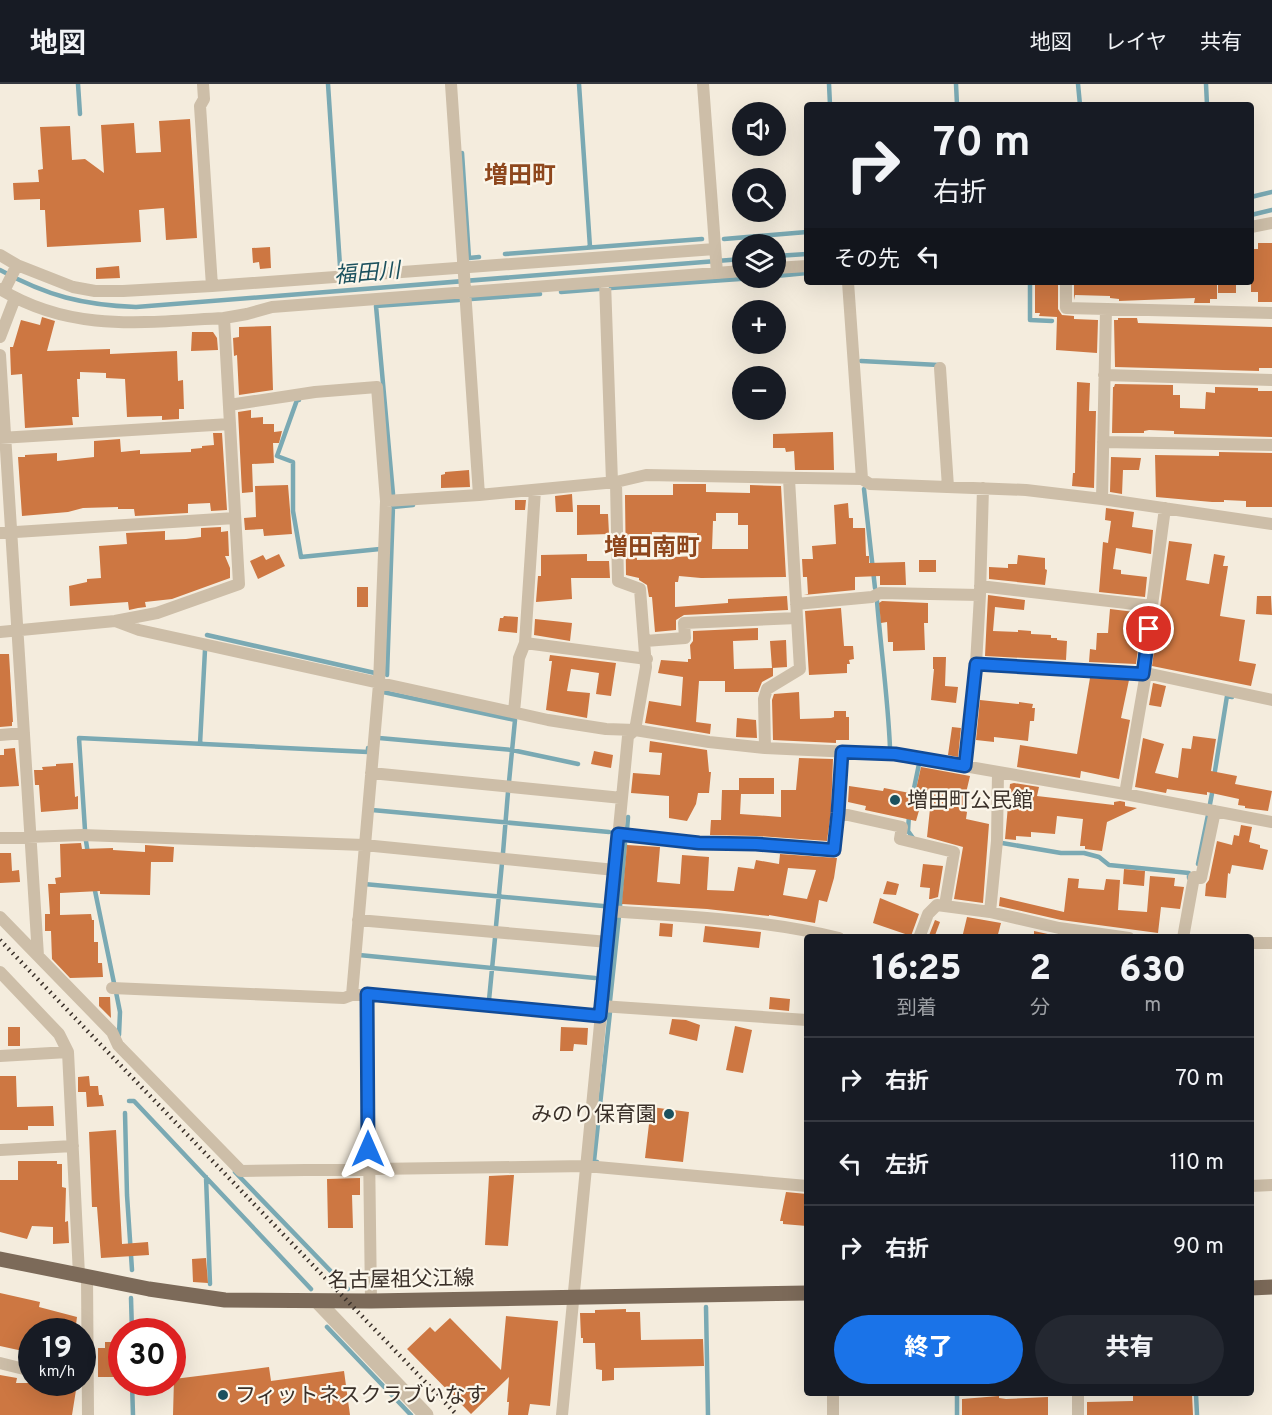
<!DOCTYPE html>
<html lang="ja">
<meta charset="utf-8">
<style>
:root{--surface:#171b24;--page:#242831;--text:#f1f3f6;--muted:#9ea1a6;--line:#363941;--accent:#1a73e8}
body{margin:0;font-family:Overpass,"Noto Sans JP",sans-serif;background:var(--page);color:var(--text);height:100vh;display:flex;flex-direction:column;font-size:22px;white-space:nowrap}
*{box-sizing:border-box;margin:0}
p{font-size:20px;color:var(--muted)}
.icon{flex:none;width:33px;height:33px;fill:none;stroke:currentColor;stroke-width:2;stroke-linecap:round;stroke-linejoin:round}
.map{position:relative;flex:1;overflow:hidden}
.details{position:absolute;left:804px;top:850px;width:450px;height:462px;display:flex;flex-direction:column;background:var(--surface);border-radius:6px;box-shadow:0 6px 24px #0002}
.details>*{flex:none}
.guide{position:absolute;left:804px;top:18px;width:450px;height:183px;border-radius:6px;box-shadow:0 6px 24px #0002;background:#171b24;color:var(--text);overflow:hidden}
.fabs{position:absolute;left:732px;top:18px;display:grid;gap:12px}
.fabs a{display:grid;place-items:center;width:54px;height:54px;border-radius:50%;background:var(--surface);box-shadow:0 6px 24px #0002;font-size:30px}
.speed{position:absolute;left:18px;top:1234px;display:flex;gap:12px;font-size:30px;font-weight:700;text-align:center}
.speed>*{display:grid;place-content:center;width:78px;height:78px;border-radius:50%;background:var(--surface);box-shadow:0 6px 24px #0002;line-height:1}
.speed small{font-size:15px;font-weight:400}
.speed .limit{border:9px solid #d22;background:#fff;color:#111}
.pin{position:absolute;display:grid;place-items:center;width:51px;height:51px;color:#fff;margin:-26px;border:3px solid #fff;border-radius:50%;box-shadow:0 2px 6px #0007}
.me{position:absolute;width:66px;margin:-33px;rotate:0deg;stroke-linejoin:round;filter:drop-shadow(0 0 4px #0008)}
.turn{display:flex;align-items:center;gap:21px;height:126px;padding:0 30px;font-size:27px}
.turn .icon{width:78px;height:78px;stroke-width:2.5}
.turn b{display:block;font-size:42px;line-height:51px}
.then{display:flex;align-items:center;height:57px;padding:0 30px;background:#0003;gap:12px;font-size:22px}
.eta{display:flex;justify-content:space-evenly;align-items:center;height:102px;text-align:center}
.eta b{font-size:36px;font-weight:800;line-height:42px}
.button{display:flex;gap:12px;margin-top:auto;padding:12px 30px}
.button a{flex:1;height:69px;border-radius:36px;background:var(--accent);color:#fff;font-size:24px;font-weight:800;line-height:69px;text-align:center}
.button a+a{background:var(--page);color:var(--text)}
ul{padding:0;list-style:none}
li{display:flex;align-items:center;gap:18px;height:84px;padding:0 30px;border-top:2px solid var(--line)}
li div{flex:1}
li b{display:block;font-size:22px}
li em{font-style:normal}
header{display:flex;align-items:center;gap:36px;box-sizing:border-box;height:84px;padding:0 30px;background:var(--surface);border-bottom:2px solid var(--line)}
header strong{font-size:28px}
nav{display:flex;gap:33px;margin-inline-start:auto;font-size:21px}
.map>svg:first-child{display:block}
</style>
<header>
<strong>地図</strong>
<nav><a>地図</a><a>レイヤ</a><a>共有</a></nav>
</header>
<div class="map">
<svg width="1272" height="1331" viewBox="0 0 1272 1331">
<rect width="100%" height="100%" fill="#f4ecdd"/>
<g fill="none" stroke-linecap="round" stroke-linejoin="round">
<!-- stream -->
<path stroke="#7aa9b3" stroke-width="4.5" d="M78,0L80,30
M328,0L340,182
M579,0L590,163
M829,0L830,21
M956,0L957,21
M1078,0L1080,21
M1206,0L1207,21
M462,69L469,174L479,173
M1251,113L1272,108
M1251,131L1272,126
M724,155L807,148
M505,170L702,155
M776,172L807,170
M0,186C47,212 83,221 136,223L742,175
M776,192L807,189
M1030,198V236L1052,237
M611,204L754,194
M561,208L599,205
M471,215L540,210
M861,277L939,281
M299,316H297L277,372L293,378V427L301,473L380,465
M864,405L875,504
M393,410L376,222L459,216
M393,423L413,421
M877,517C881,566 888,615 890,664
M207,551L375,589
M387,591L393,422
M383,608L515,636L509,698
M379,654L512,666L578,680
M200,660L205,566
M1214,693L1227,612L1232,613
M912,714L919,680
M1210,720L1213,704
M372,726L609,748
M909,731L908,747L913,754
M85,746L79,654L368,668V664
M627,746L628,733
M86,757L88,770
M1002,759L1061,769H1084L1099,773L1109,781L1189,789V794
M503,769L508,708
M1198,780L1208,731
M364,800L603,822
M94,802L114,899
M620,822L625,760
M496,842L502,779
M359,871L595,894
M116,908L120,928L119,951
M489,916L495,854
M610,917L619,832
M129,1017H134L311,1205
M125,1029L127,1111L132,1186
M597,1078L594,1077L610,928
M235,1088L348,1205
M206,1093L210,1200
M131,1214L132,1248
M706,1223L708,1331
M327,1243L411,1331
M132,1299L133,1331
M957,1310V1331
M1196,1310L1197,1331"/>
</g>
<!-- building -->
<path fill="#cd7742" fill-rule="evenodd" d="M190,35L197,154L166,156L164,124L139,126L141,158L47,163L45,126H40V115L14,116L13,99L39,98L38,86L43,85L40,43L70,42L72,76L85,75L104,89L101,41L134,39L136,69L161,68L159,37Z
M1258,159H1272V218H1258V208H1251V165H1258Z
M270,163L271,184L260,185L259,178L253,179L252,164Z
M119,182L120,194L96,195V184Z
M1035,198H1052V201H1058V225L1062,231L1074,232V235L1098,236L1097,269L1056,266L1057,233L1039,232L1040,229H1035Z
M1074,198L1217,200V215H1210V219H1194L1195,214L1119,217V215L1110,214V212L1075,211L1074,216Z
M1218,198H1236V209H1218Z
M42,233L55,237L47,267L110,265V270L177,267L178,297L183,296L184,325H179V335L162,336V332L127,333L125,295L106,294V289L80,288V295H77L79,333H72L73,341L25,344L22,290L11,291L10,263H13L21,236L40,241Z
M1118,234H1137L1138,239L1272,243V284H1259V287L1115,283L1114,236H1118Z
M271,242L273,306L239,311L237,271L234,272L233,254L239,253V243Z
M192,248H213L217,254L218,266L191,267Z
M1077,298L1090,299L1089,327H1096L1094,404L1072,402L1073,389H1075Z
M1115,300L1173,301V311H1180V324L1205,325L1206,308L1215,309V303L1258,304V307H1272V353L1174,350V347L1149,346L1144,347V349H1112L1113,303H1114Z
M251,326V334L263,333V340H274V348L282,347L279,359H273L274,379L252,380L253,408L242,409L238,328Z
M833,348L834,386H795L794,367L786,368L785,364H773V350Z
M213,349H222L227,426L211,427L210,419L188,420V429L135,432L134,425H118V423L83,424L68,428L22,432L18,373H25V371L57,369V377L94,373V357L120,355L121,368L140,366V370L191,368V365L202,364V362L214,361Z
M1219,368L1272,369V423H1246V417L1224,416V418H1212L1156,413L1155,371L1219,372Z
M1111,373L1141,374L1139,386H1123L1122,410L1110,408Z
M469,386L470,403L441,404V391L445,390V388Z
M673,400H706V408L750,409V401L781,402L786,493L701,494L679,492L678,498H675V523L728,519V515L787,512L788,526L684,531L676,536V546L655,548L652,513H649L647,501L639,496V494L626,491L625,413V411H673ZM716,429H738V441H748V465H712L713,437H716ZM652,448L697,449V472L673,473V475L637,476L636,453H652Z
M288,401L292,450L264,452L263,445L245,446L244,434L256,433L255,402Z
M572,410L573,428H556L555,412Z
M515,416H526L525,426H515Z
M848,419L849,434H853V444H865L866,472H869V479L905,478L906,501H880V492L855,493V506L804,511L808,510L807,493H803L802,475H813L812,462L836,460L834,421Z
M577,421H600V430H608L609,450L577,451Z
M1106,424L1134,428L1132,443L1153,446L1151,470L1116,464L1113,485L1121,486V490L1147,493L1145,513L1099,508L1103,458L1108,459L1111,437L1105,436Z
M221,443V448L228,447L229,472H225L230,484V494L172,515L145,518L146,523L138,524L129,526L128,518L70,522L69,502L87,498V495L101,494L99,462L127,460L126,449L165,447V456L186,455L201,453V444Z
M1169,457L1192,460L1186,496L1209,500L1214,470L1225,472L1223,482H1228L1220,532L1245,536L1239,577L1256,580L1251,602L1152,582Z
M279,470L285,482L258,495L250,477L263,471L266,476Z
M587,470V477H609L610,494H571L572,515L536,518L538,492H541V471Z
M1018,471L1045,474V485L1047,486L1045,501L989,495V483L1008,484V480H1017Z
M919,476H936V488H919Z
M357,503H368V523H357Z
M988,511L1025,516L1024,526L995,523L993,547L1018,548V546L1031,547V550L1051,551V554H1057V556L1067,557L1066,576L985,572Z
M1257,512H1271L1272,531L1256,530Z
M882,517L928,519V539H924L925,566L893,567V558H888L887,538L881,539L879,519Z
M841,524L844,562H853L854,575L849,576L850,580H847V589L809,591L805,527Z
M1110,525L1143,529L1136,580L1089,578L1090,565L1096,566L1097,549H1108Z
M504,532L518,533L517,549L498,547L500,534H503Z
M535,535L572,539L570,557L534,551Z
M758,544V556L733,557L734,585L773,584V592L762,598L758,608H725V597H699L696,638L711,640L710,650L645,639L649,617L681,622L683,593L658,589L661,576L688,578V575H691L690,561L693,557V547Z
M786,556L787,583L772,584L770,557Z
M0,570H9L13,638H12V642L0,643Z
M550,571L616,579L611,612L596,610L599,589L571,585L567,607L590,609L587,634L546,626L552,577H549Z
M933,573H946L945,602L958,603L956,619L931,616L934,585H933Z
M1090,594L1129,596L1121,634L1130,636L1119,695L1081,687L1080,694L1017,683L1020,661L1077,670Z
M1153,599L1166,602L1161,623L1149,621Z
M799,608L800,635L831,634L834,633V627H846V633H849V656H836V659L773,656L772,616L774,610Z
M980,616L1019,620V618L1033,620L1032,624H1035L1034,637H1030L1028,657L994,653V658L976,656Z
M737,634L756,636L757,654L736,653Z
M952,643L961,644L958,673L948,671Z
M1193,652L1216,655L1211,687L1237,692L1235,700L1272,707L1268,727L1245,724V722L1238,721L1239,715L1207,708V711L1167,705L1166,709L1135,703L1143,654L1164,660L1155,689L1178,694L1182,664L1191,665Z
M650,657L707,666L709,688H711L709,709H698L696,720L687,737L669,734V712L631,709L633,689L660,691L662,669L649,668Z
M15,664L19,702L0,703V671H4V665Z
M594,667L613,671L611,684L591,680Z
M799,674L833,675L831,728L827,757L757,752L710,751L711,736H721L722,706H739V694H774V710H741L740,730L781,733V706H796Z
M73,679L75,713L78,712V725L41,728L39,701H35L34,686H43L42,683L56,682V680Z
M921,683L970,692L962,726L967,728L966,735L989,740L983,819L954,815L963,763L927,753L930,725L920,723L916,737L865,726L866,722L848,718L849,702L883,707L884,704L915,710Z
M1014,699L1039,703L1037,712L1114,721V718L1120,717L1125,718V722L1137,724L1107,738L1102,767L1085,765V762H1080L1083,735L1057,732L1055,750L1031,748V753L1016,752V756L1005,755L1010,700Z
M1241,741L1252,743L1249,758L1260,761V764L1268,766L1263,786L1232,781L1230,790L1228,789L1226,814L1205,812L1206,800L1209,796L1217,757L1232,761L1234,751L1239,752Z
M81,759L82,765L113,764V766L145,768V761L174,763L173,778H151L150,811L100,810V807L60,809V831L91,830L92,836H94V858H98V879H102L103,893L70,894L52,875L51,847H45V830H50L48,800H56L55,794L61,793L60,760Z
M627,761L660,763L657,798L680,800L682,771L709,773L707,806L734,807L738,783L754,785L756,776L779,780L780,770L837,774L834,794L827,818L819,816L815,839L769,831V832L707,825L622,820ZM788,784L816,786L807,815L783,811Z
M0,769H11L12,787L19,786L20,798L0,799Z
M923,780L943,782L938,813L931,815H929L930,804L920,803Z
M1124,785L1145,787L1144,802L1123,800Z
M1150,792L1175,794L1174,802L1184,803L1180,825L1161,823L1158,849L1061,836L999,822L1000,813L1064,828L1068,794L1079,795L1078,804L1104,806L1106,795L1120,796L1118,826L1147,828Z
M887,797L899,800L896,811L883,810Z
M880,814L919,830L911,852L873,839Z
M967,833L1001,839L997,854H962Z
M935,836L940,838L934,854H928Z
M660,839L673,840L672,853L659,852Z
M705,842L761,848L759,864L703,858Z
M1034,847L1057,852L1067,854H1034Z
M99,913H110L111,934L99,922Z
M770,913L790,915L789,927L769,925Z
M672,935L686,936L700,941L697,957L669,950Z
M735,942L752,946L743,989L726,986Z
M8,943H20V962H8Z
M561,943L588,944L587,961L574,960L573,967H560Z
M0,992H16L17,1023L53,1022L54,1042H28V1046H0Z
M89,992L90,1002H98L99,1011H102L104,1022L87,1023L86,1008H78V993Z
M651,1023L689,1028L683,1078L645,1074Z
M116,1046L122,1160L148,1158L149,1171L101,1174L97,1123H92L89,1048Z
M18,1077H57V1080H62V1103L66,1104L65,1138L68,1137L69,1159L53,1160V1143L32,1142L27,1155L0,1148V1096H18Z
M511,1091H514L508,1162L485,1161L489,1092Z
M360,1094V1111H352L353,1144H328L327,1095Z
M786,1108L807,1110V1142L783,1140V1137H780Z
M206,1174L208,1199L193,1198L192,1175Z
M0,1209L40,1218L39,1223L77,1233L75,1248H49L32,1244V1269L0,1262Z
M626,1225V1228H640L641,1256L703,1255L704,1282L614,1284V1296L602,1297V1286L596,1285L595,1259H583V1254H581L580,1229H595V1226Z
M506,1232L558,1237L550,1322L530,1320L528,1331H508L509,1318H507L509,1293L471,1330L407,1265L430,1243L435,1248L450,1234L501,1286Z
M105,1258H122V1293H98V1264H105Z
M269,1283L271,1297L344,1287L350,1331H173L174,1295Z
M0,1291L17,1294L16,1299H45L76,1306L72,1331H0Z
M1133,1310H1192L1193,1331H1087V1318L1133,1317Z
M999,1312V1314L1006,1315L1048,1313V1331H962V1315Z"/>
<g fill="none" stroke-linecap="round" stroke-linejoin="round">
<!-- minor -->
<path stroke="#cdbea8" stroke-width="12" d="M203,0L204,15L200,22L212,202
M451,0L479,411
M703,0L717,189
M1251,143L1272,139
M0,171L17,181L73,203L95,207H123L212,202L715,165
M776,184L807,182
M605,198L612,398
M848,198L862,395
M1066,198V224L1272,229
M0,205C72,249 144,238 224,234L239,500L157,529L115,537L0,548
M4,207L17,181
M224,234L247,230L272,223L742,187
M0,253L15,214
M0,271L38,872
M940,284L948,403
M1104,291L1272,296
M229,321L315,308L377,303L386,417
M0,354L230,340
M1103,358L1272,361
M1102,415L1106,225
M0,449L235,434
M980,502L1152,522
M980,510L983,404
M796,520L872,513L880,509L980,511L976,580L1146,589L1272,616
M115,537L139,546L548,636L606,645L635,646L709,658L765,664L895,670L1125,710L1272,738
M645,557L685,554L684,539L797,534
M525,559L647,575
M1143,589L1165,424
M514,628L519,574L525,559L535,406
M0,651L24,649
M765,664L764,615L767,605L800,585L789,395
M965,683L976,580
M371,689L622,714
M1125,710L1146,589
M839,729L902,743L900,755L954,768L945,821
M618,751L699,759L756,760L834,766L839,729L842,668
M0,754L82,751L364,761L615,786
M611,827C686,833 765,835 839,854
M990,828L997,757L998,688
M0,833L112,948L118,961L241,1087L586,1082L807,1102
M358,836L608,858
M919,854L928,830L937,821L990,828L1059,844L1129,854
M1183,854L1194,793L1201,794L1215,727
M1251,859H1272
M0,888L59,950L68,968L79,1191
M112,904L344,914L352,911H367L600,932
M352,911L379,600L386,417L479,411L616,398L646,391L862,395L870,400L1026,406L1102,415L1272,440
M367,911L371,1217
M601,922L807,936
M0,972L68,968
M0,1066L73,1062
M1251,1102L1272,1101
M87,1192L88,1331
M0,1279L32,1287
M833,1310V1331
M1078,1310V1331
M562,1331C584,1105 606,879 628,652L635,646L646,583L640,505L618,497L616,398"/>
<!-- tertiary -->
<path stroke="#cdbea8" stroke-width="15" d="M317,1217L426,1331"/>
<!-- primary -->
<path stroke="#7c6a59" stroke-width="15" d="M0,1175L149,1205L225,1216L371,1217L807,1209
M1251,1204L1272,1203"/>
<!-- rail -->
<path stroke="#3a3029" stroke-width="4.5" stroke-dasharray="1.5 4.5" stroke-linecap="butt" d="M0,856L457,1331"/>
</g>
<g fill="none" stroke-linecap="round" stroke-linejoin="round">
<!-- route casing -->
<g stroke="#114b97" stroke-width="15">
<path id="route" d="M368,1065L367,910L600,932L618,750L699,759L756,760L834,766L838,729L842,668L895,670L965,682L976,580L1143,590L1149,545"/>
</g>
<!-- route -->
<use href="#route" stroke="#1a73e8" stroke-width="10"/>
</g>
<!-- markers -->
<g fill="#1b515e" stroke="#fbf6ea" stroke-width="2">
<circle cx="895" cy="716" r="6"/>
<circle cx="669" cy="1030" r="6"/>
<circle cx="223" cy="1311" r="6"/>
</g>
<g text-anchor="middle" stroke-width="4.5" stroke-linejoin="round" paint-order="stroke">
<!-- poi labels -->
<g font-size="21" fill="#3a3029" stroke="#fbf6ea" text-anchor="start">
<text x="907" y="723">増田町公民館</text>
<text x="657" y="1037" text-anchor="end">みのり保育園</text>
<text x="235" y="1318">フィットネスクラブいなす</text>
</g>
<!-- street labels -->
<g font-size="21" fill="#3a3029" stroke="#fbf6ea">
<text transform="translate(401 1195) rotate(-1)" y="7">名古屋祖父江線</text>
</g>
<!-- water labels -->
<g font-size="22" font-style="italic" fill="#1b515e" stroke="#fbf6ea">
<text transform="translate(367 188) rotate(-5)" y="8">福田川</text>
</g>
<!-- quarter labels -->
<g font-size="24" font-weight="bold" fill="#8e471d" stroke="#fbf6ea">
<text x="520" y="99">増田町</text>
<text x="652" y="471">増田南町</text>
</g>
</g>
</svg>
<div class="fabs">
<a><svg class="icon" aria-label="sound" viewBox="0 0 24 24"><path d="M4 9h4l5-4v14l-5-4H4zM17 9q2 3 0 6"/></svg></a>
<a><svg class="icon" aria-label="search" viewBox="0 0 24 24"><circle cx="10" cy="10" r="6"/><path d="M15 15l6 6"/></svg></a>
<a><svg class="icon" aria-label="layers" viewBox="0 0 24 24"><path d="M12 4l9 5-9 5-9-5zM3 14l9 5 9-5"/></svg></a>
<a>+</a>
<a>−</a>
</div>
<div class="speed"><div>19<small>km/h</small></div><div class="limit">30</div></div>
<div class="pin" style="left:1149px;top:545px;background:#d93025"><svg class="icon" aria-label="arrive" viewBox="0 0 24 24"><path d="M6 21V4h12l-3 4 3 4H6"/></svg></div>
<svg class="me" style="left:368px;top:1065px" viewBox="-20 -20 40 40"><path d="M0-17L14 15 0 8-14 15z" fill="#1a73e8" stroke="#fff" stroke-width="4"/></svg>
<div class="guide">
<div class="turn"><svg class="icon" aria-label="right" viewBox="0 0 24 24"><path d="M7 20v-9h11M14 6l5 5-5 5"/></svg><div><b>70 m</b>右折</div></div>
<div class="then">その先<svg class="icon" aria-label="left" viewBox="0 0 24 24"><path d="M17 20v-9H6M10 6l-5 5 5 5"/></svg></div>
</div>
<section class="details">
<div class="eta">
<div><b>16:25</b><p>到着</p></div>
<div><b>2</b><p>分</p></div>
<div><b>630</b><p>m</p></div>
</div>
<ul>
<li><svg class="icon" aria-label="right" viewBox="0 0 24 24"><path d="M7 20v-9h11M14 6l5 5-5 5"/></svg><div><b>右折</b></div><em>70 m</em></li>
<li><svg class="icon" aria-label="left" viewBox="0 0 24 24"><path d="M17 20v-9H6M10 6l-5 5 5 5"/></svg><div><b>左折</b></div><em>110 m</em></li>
<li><svg class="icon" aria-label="right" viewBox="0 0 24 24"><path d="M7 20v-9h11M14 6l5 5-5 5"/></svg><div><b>右折</b></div><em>90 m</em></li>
</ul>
<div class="button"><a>終了</a><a>共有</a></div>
</section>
</div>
